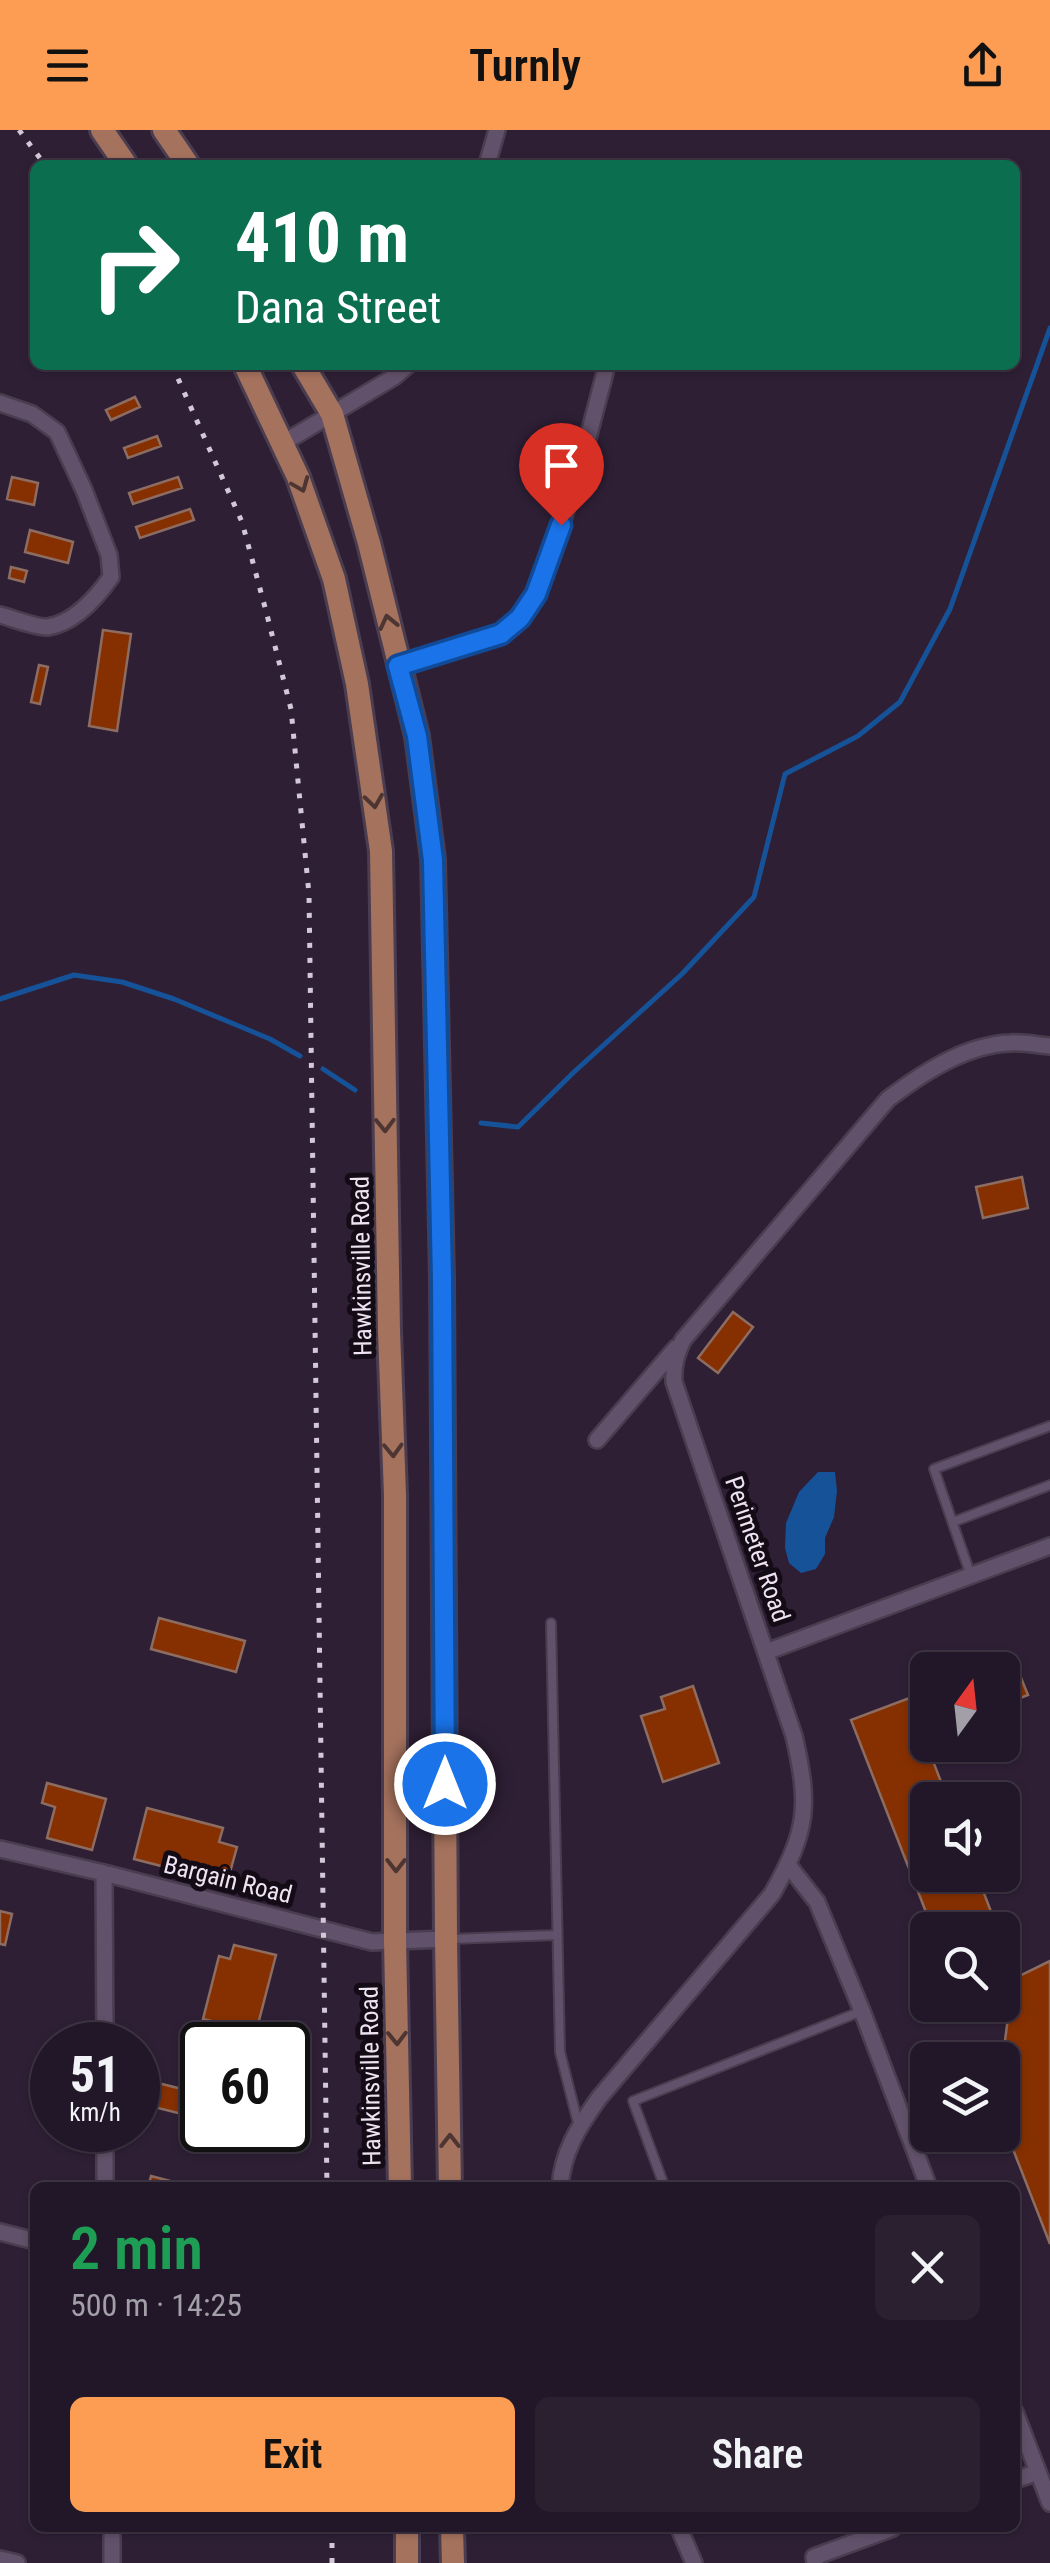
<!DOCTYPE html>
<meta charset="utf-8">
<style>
:root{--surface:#221728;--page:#2a2030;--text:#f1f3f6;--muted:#a29fa8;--line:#3f3645;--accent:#fc9d53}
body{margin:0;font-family:"Roboto Condensed",sans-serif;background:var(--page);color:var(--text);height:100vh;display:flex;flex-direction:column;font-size:38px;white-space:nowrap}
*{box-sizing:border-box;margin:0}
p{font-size:32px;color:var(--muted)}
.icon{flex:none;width:55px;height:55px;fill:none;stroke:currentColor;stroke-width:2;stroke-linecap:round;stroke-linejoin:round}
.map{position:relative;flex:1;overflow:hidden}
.side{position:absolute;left:30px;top:2052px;width:990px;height:350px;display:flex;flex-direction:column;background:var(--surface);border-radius:15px;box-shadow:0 2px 8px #0004,0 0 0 2px var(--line)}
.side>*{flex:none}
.hud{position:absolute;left:30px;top:30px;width:990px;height:210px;border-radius:15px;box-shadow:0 2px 8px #0004,0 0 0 2px var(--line);background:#0b6e4f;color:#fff;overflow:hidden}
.needle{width:65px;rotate:15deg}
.fabs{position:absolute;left:910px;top:1522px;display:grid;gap:20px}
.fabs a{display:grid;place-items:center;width:110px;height:110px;border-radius:15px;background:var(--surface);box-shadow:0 2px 8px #0004,0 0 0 2px var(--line);font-size:50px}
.speed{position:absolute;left:30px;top:1892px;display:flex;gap:20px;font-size:50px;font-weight:700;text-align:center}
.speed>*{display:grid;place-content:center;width:130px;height:130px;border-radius:50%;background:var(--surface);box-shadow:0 2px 8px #0004,0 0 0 2px var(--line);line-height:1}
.speed small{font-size:25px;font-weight:400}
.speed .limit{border:5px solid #111;border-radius:15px;background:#fff;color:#111}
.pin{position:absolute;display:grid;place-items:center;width:85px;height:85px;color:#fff;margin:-102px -42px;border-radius:50% 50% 50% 0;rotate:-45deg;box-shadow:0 0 10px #0007}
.pin .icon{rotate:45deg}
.me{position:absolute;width:110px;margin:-55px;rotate:0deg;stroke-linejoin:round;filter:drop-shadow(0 0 8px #0008)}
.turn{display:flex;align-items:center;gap:35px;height:210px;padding:0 40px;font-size:45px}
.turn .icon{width:130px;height:130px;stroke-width:2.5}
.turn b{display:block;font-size:70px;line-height:85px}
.round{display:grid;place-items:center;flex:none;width:105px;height:105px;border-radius:15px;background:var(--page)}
.head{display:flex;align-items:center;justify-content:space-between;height:170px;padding:0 40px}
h1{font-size:60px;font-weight:600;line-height:75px;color:#1e9e55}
.primary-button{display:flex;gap:20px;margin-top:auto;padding:20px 40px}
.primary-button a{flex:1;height:115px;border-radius:15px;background:var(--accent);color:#111;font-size:40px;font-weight:600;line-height:115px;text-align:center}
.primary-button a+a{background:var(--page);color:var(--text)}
header{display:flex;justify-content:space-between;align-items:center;height:130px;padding:0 40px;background:var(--accent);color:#111;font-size:45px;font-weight:600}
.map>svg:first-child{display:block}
</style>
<header><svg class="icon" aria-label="menu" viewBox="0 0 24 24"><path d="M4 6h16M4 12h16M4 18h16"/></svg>Turnly<svg class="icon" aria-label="share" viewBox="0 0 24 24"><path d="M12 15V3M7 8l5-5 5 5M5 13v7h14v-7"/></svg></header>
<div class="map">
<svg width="1050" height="2433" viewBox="0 0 1050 2433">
<rect width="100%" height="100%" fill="#2e1f35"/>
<!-- water -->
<path fill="#165298" d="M818,1342H835L837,1361L834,1387L825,1408V1424L816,1439L801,1443L789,1433L785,1418L786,1393L799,1362Z"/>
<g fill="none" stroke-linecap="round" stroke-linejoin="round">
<!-- stream -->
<path stroke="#165298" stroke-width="5" d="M0,869L74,845L122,852L174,869L270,909L300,926
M323,939L355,960
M481,993L518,997L574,942L682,844L754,767L785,644L858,606L900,572L950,479L1050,198"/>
</g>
<!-- building -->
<path fill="#863001" stroke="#8d6d61" stroke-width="2.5" d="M135,267L140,277L111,290L106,280Z
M157,306L161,316L128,328L124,318Z
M12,347L38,353L34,375L7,369Z
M178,347L182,358L133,374L129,363Z
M190,379L194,390L140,408L136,397Z
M30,400L73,412L68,433L25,422Z
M11,437L27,441L24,452L9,448Z
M103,500L131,504L117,601L89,596Z
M39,535L48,537L40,574L31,572Z
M1022,1047L1028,1078L983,1088L976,1057Z
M733,1182L753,1197L718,1243L698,1228Z
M159,1488L245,1511L236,1542L151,1519Z
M1017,1538L1028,1565L1002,1575V1544Z
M693,1556L719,1633L663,1652L641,1586L665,1579L661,1567Z
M928,1561V1603L923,1605L948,1670H928V1745H977L998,1800H933L851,1590Z
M47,1653L106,1669L92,1720L47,1708L55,1677L42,1673Z
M147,1678L223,1698L219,1712L237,1717L227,1753L134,1729Z
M0,1781L12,1784L5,1815L0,1814Z
M234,1815L276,1825L256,1902L203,1889L219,1826L230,1829Z
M1050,1831V2114L1002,1991V1930H992L1003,1926L1013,1849Z
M142,1949L202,1964V1989L138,1973Z
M151,2046L197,2058H148Z"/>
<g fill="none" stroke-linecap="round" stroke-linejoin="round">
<!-- lane casing -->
<g stroke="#4a3d4f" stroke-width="12">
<path id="lane" d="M953,1392L1050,1355
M971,1446L934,1339L1050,1296
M551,1493L560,1922L579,1997
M451,1809L557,1805
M665,2058L633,1971L862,1881"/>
</g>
<!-- street casing -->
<g stroke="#4a3d4f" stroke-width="20">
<path id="street" d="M487,35L497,0
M0,273L32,284L57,302L84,360L109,425L111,447C97,467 74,493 48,497C37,498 12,488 0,485
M283,313L394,247L408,235
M398,535L501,504L520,489L536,464L552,426L589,304L607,235
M597,1310L676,1218
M766,1522L1050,1416
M0,1719L104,1743L372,1812L446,1809
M789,1736L817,1772L862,1881L929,2058
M104,1743L105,1915
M105,2000V2058
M560,2058C562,2022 579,1996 599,1968L772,1764C808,1700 810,1676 794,1606L674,1252C673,1236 676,1225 683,1210L888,969C924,942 965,915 1010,913C1023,912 1037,915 1050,916
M0,2102L35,2111
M1015,2282L1050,2373
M1015,2350L1038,2342
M112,2398V2433
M679,2398L694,2433
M0,2429L17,2433
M815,2433L814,2427L893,2398"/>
</g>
<!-- primary casing -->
<g stroke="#4a3d4f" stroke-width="28">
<path id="primary" d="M102,0L126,35
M164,0L188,35
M245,235L298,347L334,449L357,554L381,721L389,1201L395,1365V1811L400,2058
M303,235L332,284L369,413L417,606L433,729L442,1148L446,1809L450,2058
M407,2398V2433
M452,2398L453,2433"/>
</g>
<!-- lane -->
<use href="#lane" stroke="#62516a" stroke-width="8"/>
<!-- street -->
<use href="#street" stroke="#62516a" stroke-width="15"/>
<!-- primary -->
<use href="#primary" stroke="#a5725d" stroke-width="22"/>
<!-- rail -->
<path stroke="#d3c8d8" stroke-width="5" stroke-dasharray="5 10" stroke-linecap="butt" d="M19,0L45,35
M172,235L242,392L266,481L291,579L309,764L327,2058
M332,2398V2433"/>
</g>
<!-- one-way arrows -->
<defs><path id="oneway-chevron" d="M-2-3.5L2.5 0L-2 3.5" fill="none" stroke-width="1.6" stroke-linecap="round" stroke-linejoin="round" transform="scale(2.5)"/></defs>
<g stroke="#4d3532">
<use href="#oneway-chevron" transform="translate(301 355) rotate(68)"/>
<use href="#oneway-chevron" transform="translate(388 492) rotate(-103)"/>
<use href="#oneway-chevron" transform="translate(374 671) rotate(82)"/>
<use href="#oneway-chevron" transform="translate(385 995) rotate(89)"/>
<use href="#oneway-chevron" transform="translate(393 1320) rotate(88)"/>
<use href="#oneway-chevron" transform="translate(396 1735) rotate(90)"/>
<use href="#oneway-chevron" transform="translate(397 1908) rotate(89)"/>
<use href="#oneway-chevron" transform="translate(450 2011) rotate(-90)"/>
</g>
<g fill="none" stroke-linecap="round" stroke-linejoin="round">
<!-- route casing -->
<g stroke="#114b97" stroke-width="25">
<path id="route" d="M445,1654L442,1148L433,730L417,606L398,536L501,504L520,488L536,464L561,395"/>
</g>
<!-- route -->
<use href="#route" stroke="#1a73e8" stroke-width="18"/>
</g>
<g text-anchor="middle" stroke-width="10" stroke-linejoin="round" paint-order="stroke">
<!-- street labels -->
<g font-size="25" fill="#ede3f2" stroke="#130c16">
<text transform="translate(361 1136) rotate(-91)" y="9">Hawkinsville Road</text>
<text transform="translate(758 1419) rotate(71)" y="9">Perimeter Road</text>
<text transform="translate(228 1749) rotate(14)" y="9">Bargain Road</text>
<text transform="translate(370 1946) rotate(-91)" y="9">Hawkinsville Road</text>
</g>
</g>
</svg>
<div class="fabs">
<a><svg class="needle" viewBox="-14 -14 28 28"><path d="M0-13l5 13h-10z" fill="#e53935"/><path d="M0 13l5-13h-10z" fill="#a29fa8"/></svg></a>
<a><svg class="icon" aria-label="sound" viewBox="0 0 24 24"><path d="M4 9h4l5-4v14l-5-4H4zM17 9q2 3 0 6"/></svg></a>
<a><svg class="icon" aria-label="search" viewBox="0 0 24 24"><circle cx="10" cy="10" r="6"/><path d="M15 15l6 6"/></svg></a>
<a><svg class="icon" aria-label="layers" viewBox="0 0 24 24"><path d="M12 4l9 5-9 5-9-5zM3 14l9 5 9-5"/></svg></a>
</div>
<div class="speed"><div>51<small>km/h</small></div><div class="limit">60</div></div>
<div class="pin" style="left:561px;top:395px;background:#d93025"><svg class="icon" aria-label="arrive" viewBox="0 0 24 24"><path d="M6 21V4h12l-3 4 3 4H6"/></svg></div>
<svg class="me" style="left:445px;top:1654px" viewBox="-20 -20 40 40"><circle r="17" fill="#1a73e8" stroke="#fff" stroke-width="3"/><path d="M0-11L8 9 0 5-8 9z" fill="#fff"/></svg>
<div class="hud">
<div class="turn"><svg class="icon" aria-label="right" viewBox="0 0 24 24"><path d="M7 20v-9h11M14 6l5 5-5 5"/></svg><div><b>410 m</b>Dana Street</div></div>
</div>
<section class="side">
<div class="head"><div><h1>2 min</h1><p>500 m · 14:25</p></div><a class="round"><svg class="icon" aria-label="close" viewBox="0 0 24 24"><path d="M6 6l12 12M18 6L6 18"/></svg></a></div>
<div class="primary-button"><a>Exit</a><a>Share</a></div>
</section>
</div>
